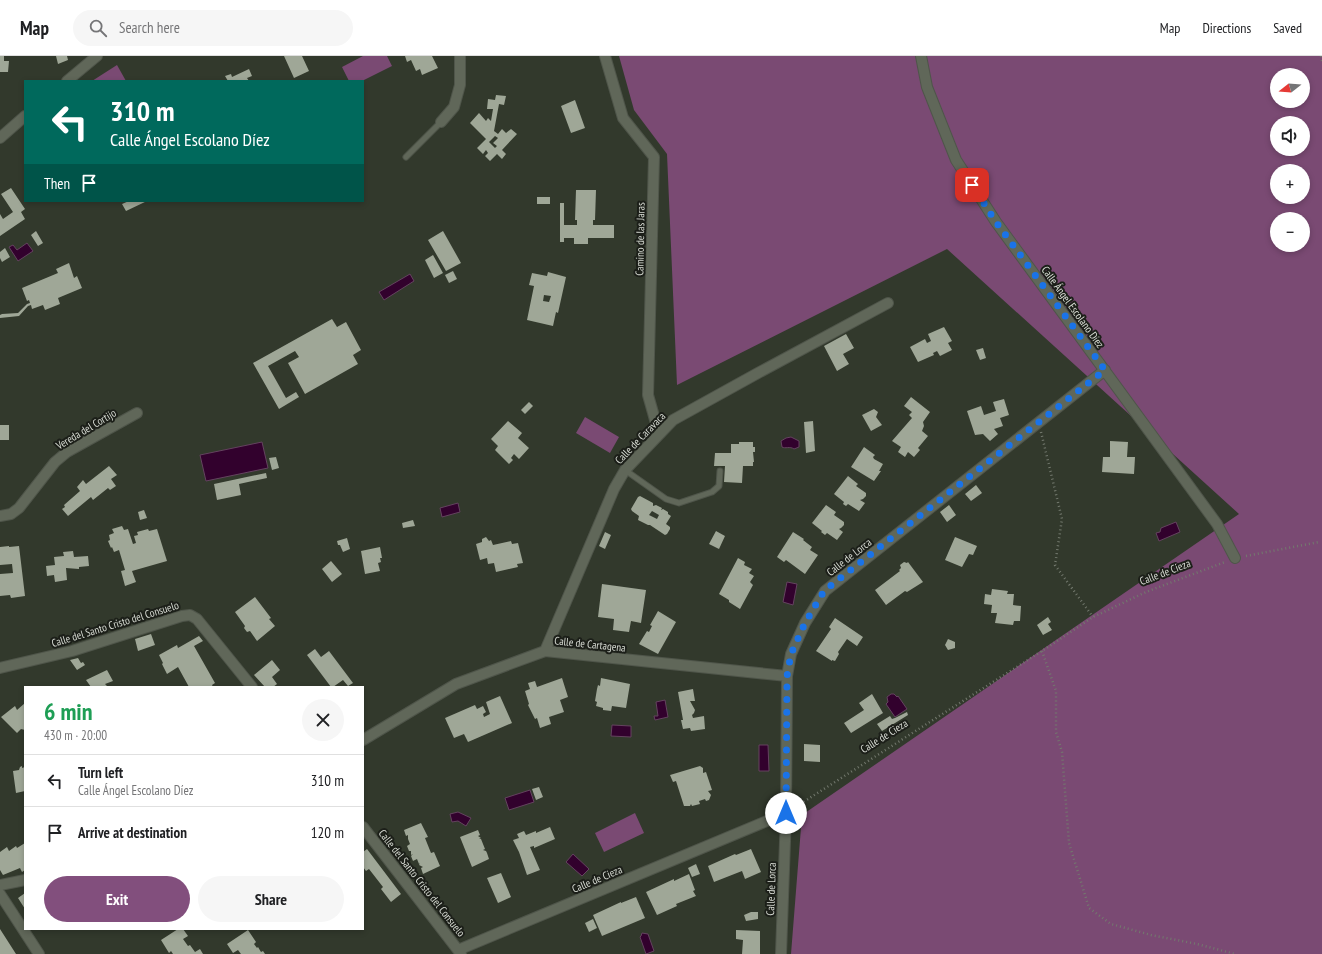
<!DOCTYPE html>
<meta charset="utf-8">
<style>
:root{--surface:#fff;--page:#f6f6f6;--text:#202124;--muted:#757577;--line:#e0e0e0;--accent:#824f7d}
body{margin:0;font-family:"PT Sans Narrow",sans-serif;background:var(--page);color:var(--text);height:100vh;display:flex;flex-direction:column;font-size:15px;white-space:nowrap}
*{box-sizing:border-box;margin:0}
p{font-size:13px;color:var(--muted)}
.icon{flex:none;width:22px;height:22px;fill:none;stroke:currentColor;stroke-width:2;stroke-linecap:round;stroke-linejoin:round}
.map{position:relative;flex:1;overflow:hidden}
.sheet{position:absolute;left:24px;top:630px;width:340px;height:244px;display:flex;flex-direction:column;background:var(--surface);border-radius:0px;box-shadow:0 2px 6px #0003}
.sheet>*{flex:none}
.top-card{position:absolute;left:24px;top:24px;width:340px;height:122px;border-radius:0px;box-shadow:0 2px 6px #0003;background:#00695c;color:#fff;overflow:hidden}
.needle{width:26px;rotate:253deg}
.controls{position:absolute;left:1270px;top:12px;display:grid;gap:8px}
.controls a{display:grid;place-items:center;width:40px;height:40px;border-radius:50%;background:var(--surface);box-shadow:0 2px 6px #0003;font-size:20px}
.pin{position:absolute;display:grid;place-items:center;width:34px;height:34px;color:#fff;margin:-17px;border-radius:8px;box-shadow:0 2px 6px #0006}
.me{position:absolute;width:44px;margin:-22px;rotate:0deg;stroke-linejoin:round;filter:drop-shadow(0 0 3px #0008)}
.turn{display:flex;align-items:center;gap:14px;height:84px;padding:0 20px;font-size:18px}
.turn .icon{width:52px;height:52px;stroke-width:2.5}
.turn b{display:block;font-size:28px;line-height:34px}
.then{display:flex;align-items:center;height:38px;padding:0 20px;background:#0003;gap:8px;font-size:15px}
.round{display:grid;place-items:center;flex:none;width:42px;height:42px;border-radius:21px;background:var(--page)}
.overview{display:flex;align-items:center;justify-content:space-between;height:68px;padding:0 20px}
h1{font-size:24px;font-weight:700;line-height:30px;color:#1e9e55}
.button{display:flex;gap:8px;margin-top:auto;padding:8px 20px}
.button a{flex:1;height:46px;border-radius:24px;background:var(--accent);color:#fff;font-size:16px;font-weight:700;line-height:46px;text-align:center}
.button a+a{background:var(--page);color:var(--text)}
ul{padding:0;list-style:none}
li{display:flex;align-items:center;gap:12px;height:52px;padding:0 20px;border-top:1px solid var(--line)}
li div{flex:1}
li b{display:block;font-size:15px}
li em{font-style:normal}
header{display:flex;align-items:center;gap:24px;box-sizing:border-box;height:56px;padding:0 20px;background:var(--surface);border-bottom:1px solid var(--line)}
header strong{font-size:19px}
nav{display:flex;gap:22px;margin-inline-start:auto;font-size:14px}
.search{width:280px;height:36px;background:var(--page);display:flex;align-items:center;gap:10px;box-sizing:border-box;padding:0 14px;border-radius:22px;color:var(--muted);font-size:15px}
.map>svg:first-child{display:block}
</style>
<header>
<strong>Map</strong>
<div class="search"><svg class="icon" aria-label="search" viewBox="0 0 24 24"><circle cx="10" cy="10" r="6"/><path d="M15 15l6 6"/></svg>Search here</div>
<nav><a>Map</a><a>Directions</a><a>Saved</a></nav>
</header>
<div class="map">
<svg width="1322" height="898" viewBox="0 0 1322 898">
<rect width="100%" height="100%" fill="#32392c"/>
<!-- green -->
<path fill="#7a4a73" fill-rule="evenodd" d="M363,0H387L392,10L362,25H349L342,11Z
M619,0H1322V898H791L802,759L1239,458L947,193L677,329L667,98L634,54ZM1277,19H1303V45H1277ZM1277,67H1303V93H1277ZM1277,115H1303V141H1277ZM1277,163H1303V189H1277Z
M117,9L126,25H92Z
M585,361L619,381L610,397L576,377Z
M635,757L644,777L604,796L595,777Z"/>
<!-- water -->
<path fill="#32012d" stroke="#64435f" d="M27,187L33,195L18,205L9,191L13,189L17,194Z
M410,218L414,225L384,244L379,236Z
M791,381L799,385V391L794,393C790,390 785,393 782,391L781,385L786,382Z
M262,386L268,412L206,425L200,399Z
M458,447L460,456L442,461L440,452Z
M1176,466L1180,476L1159,485L1156,477L1160,476L1161,472Z
M787,526L797,528L793,549L783,546Z
M891,638H894L897,641L898,640L907,653L895,661L886,648L888,646L887,641Z
M665,644L668,661L655,664L654,660H658L656,646Z
M612,669L631,670V681L611,680Z
M759,689H768L769,715H759Z
M530,734L534,746L509,754L505,742Z
M458,756L471,762L466,770L458,765L452,766L450,758Z
M573,798L589,813L582,820L566,806Z
M642,877L648,878L654,895L646,898L640,881L641,880Z"/>
<!-- building -->
<path fill="#9fa797" fill-rule="evenodd" d="M0,0H4V5H9L8,16H0Z
M56,0H67L68,4L58,8Z
M284,0H302L309,15L294,22Z
M405,0H432L438,12L422,19L420,13L416,15L411,4L407,6Z
M249,13L252,20L247,22L249,25H228L225,20L231,18L232,21Z
M496,39L506,40L504,49L499,48L494,75L498,78L502,73L506,77L511,73L517,78L502,94L506,98L502,103L497,98L490,105L485,100L488,97L486,94L483,98L477,92L486,83L470,67L479,57L486,65L488,62L491,65L493,53H487L488,43L495,44ZM495,80L498,82L493,87L497,90L495,92L489,86Z
M575,44L585,72L571,77L561,50Z
M11,132L25,153L21,156L25,163L0,180V158L3,163L13,156L1,138Z
M576,134H596L595,164H593V169H614V182H588V188H574V182H564V186H560V147H564V169H577V164H575Z
M537,141H550V148H537Z
M129,145H147L126,155L122,148Z
M36,175L43,187L38,190L31,179Z
M443,175L461,207L446,215L428,184Z
M5,192L10,201L2,206L0,202V196Z
M433,199L443,217L434,222L425,204Z
M69,207L74,222L77,220L82,232L58,242L60,248L45,254L43,249L32,253L31,249L28,250L19,260L0,262V259L2,258L18,257L27,248L30,247L29,244L27,245L22,232L58,217L56,213Z
M453,215L457,223L449,227L445,219Z
M548,216L566,221L558,257L556,256L553,270L527,264L534,230L529,229L532,217L547,220ZM544,239L551,240L549,246L543,245Z
M332,263L337,271L346,266L361,294L353,299L358,308L305,338L288,307L299,301L295,295L268,310L286,342L296,336L299,341L279,353L253,307Z
M944,271L952,285L948,287L952,294L940,300L937,295L933,297L934,299L918,306L910,291L925,283L927,287L931,285L928,278Z
M846,278L854,292L843,298L849,308L837,315L824,290Z
M983,292L986,302L980,304L976,294Z
M911,341L930,356L923,366L924,370L922,375L928,380L918,392L920,394L914,401L908,396L905,401L898,396L901,391L892,385L912,362L909,359L912,356L904,350Z
M1004,343L1009,359L1000,362L1003,370L994,373L998,378L990,385L983,378L975,379L967,355L981,350L984,359L996,355L993,346Z
M529,346L533,350L525,358L521,354Z
M874,353L878,356L876,361L882,369L871,375L862,359Z
M508,365L522,377L518,382L529,392L519,403L514,398L511,402L513,404L509,408L495,394L498,390L491,383Z
M813,365L815,395L806,397L804,366Z
M0,369H9V384H0Z
M1110,385L1128,386L1127,401H1135L1134,418L1102,416L1103,401H1110Z
M739,386H753V391H755V396H753L754,406H753V410H743L742,427L724,426L725,410H714L715,397H731V388H739Z
M864,391L875,399L873,401L874,403L883,408L879,415H881L874,425L851,411Z
M276,401L279,412L272,414L269,402Z
M109,410L117,419L111,423L116,430L110,434L108,432L93,444L91,441L68,460L62,453L65,451L64,449L80,435L77,431L83,424L86,428Z
M266,417L267,422L239,428L241,439L217,444L214,428Z
M848,420L858,428L856,430L866,437V440L863,443L860,444L865,447L859,455L848,448L846,450L843,448L844,446L834,438Z
M976,429L982,437L971,445L965,438Z
M640,440L653,447V450L656,449L662,452L661,454L663,453L668,456V458L671,460L666,468L670,471V473L667,478L665,479L650,469H648L638,464L639,460L632,455L631,453L638,441ZM652,455L659,459L657,463L649,459Z
M826,449L836,456L834,459L844,466V469L841,472L839,473L843,476L837,484L827,477L825,479L821,476L822,475L812,467Z
M949,449L956,459L947,466L940,456Z
M144,454L147,462L140,464L138,456Z
M413,464L415,470L403,472L402,467Z
M122,470L124,474L128,473L133,488L136,487L134,480L138,479L137,476L148,473L149,475L157,473L167,505L132,515L136,526L125,530L121,515L125,514L119,494L114,496L112,491L111,492L108,485L110,484L109,479L114,477L112,473Z
M716,475L725,480L719,493L709,488Z
M605,476L611,479L605,493L599,490Z
M793,476L804,483L803,484L812,491L810,494L818,499L805,518L786,504L784,506L777,501Z
M486,481L489,485L491,484L493,489L511,485L512,488L518,487L523,507L517,508L518,511L496,516L494,507L488,508L487,502L480,504L476,488L482,486V483Z
M955,481L977,490L973,499L969,498L962,511L945,504Z
M347,482L350,493L343,496L340,489H338L337,485Z
M9,490V491L19,490L25,540L11,542L10,539L0,540V518L13,517L12,508L0,509V491Z
M380,491L382,502H380L381,506L378,507L380,515L365,518L361,495Z
M73,495L74,501L88,500L89,510L79,511V513L66,512L67,524L55,526L54,519L47,520L46,510L55,509L54,501L64,500L63,496Z
M738,502L745,506L744,509L752,513L749,517L754,520L750,526L753,529L740,553L729,546V544L719,538Z
M331,505L342,518L332,526L322,513Z
M904,506L907,507L908,506L923,526L907,536L905,535L886,549L875,534L900,515L899,514L901,512L900,509Z
M602,528L646,534L641,567L631,565L629,576L613,574L614,563L598,561Z
M992,533L1008,535L1007,538H1014L1013,549L1021,550L1020,565H1014L1013,569L995,567L997,557H991L992,549L984,548L985,538L991,539Z
M255,541L271,562L269,563L275,570L257,585L250,575L247,576L244,572L245,570L235,556Z
M658,555L676,566L658,598L639,588L647,575L649,576L652,570L650,569Z
M1048,561L1051,566L1048,568L1052,574L1043,579L1037,569Z
M835,562L863,581L857,590L847,583L838,596L839,598L835,605L832,604V605L816,595L831,573L829,571Z
M151,578L155,589L138,595L135,583Z
M199,580L203,585L194,590L215,627L212,629L213,631H189L178,611L167,618L162,608L163,607L159,599L177,589L178,592Z
M948,583L955,586V592L948,594L945,589Z
M315,593L321,601L329,595L353,627L348,630L343,624L333,631H331L307,599Z
M78,602L81,607L83,606L85,609L77,614L70,604Z
M272,604L280,614L272,621L277,628L273,631H265L254,619Z
M107,614L113,625L105,628L108,631H91L86,624Z
M562,622L568,641L560,644L564,656L549,661L551,668L540,672L537,662L535,663L528,649L529,648L525,635L530,633L528,627L535,625L537,631Z
M601,622L630,628L626,652L612,650L611,655L603,654V652L596,650L597,646L595,645L597,633L598,629L600,630Z
M693,633L695,645H690L695,654L694,657L692,659L693,662L704,660L705,673L691,675L690,672L683,673L681,664H683L678,636Z
M872,638L883,657L851,677L844,667L864,654L859,647Z
M500,640L512,667L468,686L464,678L454,682L445,662L475,649L477,653L483,650L486,656L483,658L484,661L490,658L486,646Z
M25,647V674L21,673L17,677L1,661L15,650L17,654Z
M907,656L908,659L882,675L877,668L890,660L892,663L895,662Z
M804,688L820,689V706L804,705Z
M22,710V712L25,711V735L16,737L13,715L19,714L20,711Z
M700,710L703,712V717L706,716L712,734L708,735L711,739L709,744L706,745L705,743L699,745L700,748L692,750L691,748L690,750H684L676,725L673,726L670,719Z
M539,731L543,741L536,744L532,733Z
M421,767L428,781L425,782L431,797L434,796L440,810L423,818L421,812L423,811L419,809L420,807L419,808L417,803L413,805L411,800L413,798L411,799V795H409L407,790L410,788L408,783H410H408V779L406,780L404,774Z
M550,771L555,783L534,792V790L530,791L540,814L527,819L519,796L513,784L519,782L517,778L524,775L526,779L536,775V777Z
M478,774L480,779L478,780L481,782L479,783H481L485,793L483,794L486,795L487,797L485,798L487,797L489,803L472,811L460,781Z
M25,787V814L22,816L20,812L3,819L0,814V796L7,791L9,795L16,790L17,792Z
M367,793L401,838L391,846L381,833L383,831L369,813L366,815L363,811V796Z
M751,793L761,816L745,823L742,815L714,826L708,810L735,798L736,799Z
M696,808L700,818L692,821L688,812Z
M501,817L511,841L498,847L487,822Z
M689,818L695,834L693,835L696,840L676,848L677,850L657,859L646,836L674,823V825Z
M25,837V853L18,842Z
M636,841L645,862L602,880L593,859L621,846V847Z
M751,856H758V863L746,865L744,859Z
M593,863L597,872L589,876L585,867Z
M0,873L16,898H0Z
M178,873H183L188,880L183,883L188,890L190,889L195,896L200,893L203,898H173L171,895L169,897L161,884Z
M248,874L256,886L254,888L257,892L258,891L261,896L263,895L265,898H241L238,894L233,897L227,888Z
M736,874L760,875V898H742L743,884L736,883Z"/>
<g fill="none" stroke-linecap="round" stroke-linejoin="round">
<!-- service casing -->
<g stroke="#4f554a" stroke-width="7">
<path id="service" d="M406,101L441,66
M625,414L666,443L679,447L712,436L719,430L720,415"/>
</g>
<!-- minor casing -->
<g stroke="#4f554a" stroke-width="12">
<path id="minor" d="M605,0L623,62L654,101L648,339L659,378
M921,0L927,31L956,104L996,166L1217,468L1235,502
M67,25L97,0
M441,66L454,51L460,29V0
M0,82L25,60
M0,460L11,458L19,452L55,406L67,396L137,357
M545,595L614,433L625,414L673,364L758,317L888,247
M0,612L72,595L182,560L190,559L197,563L252,631
M363,684L456,628L545,595L787,620
M363,771L461,898
M0,829L25,824
M0,838L39,898
M458,894L786,757
M781,898L786,757L787,620L791,598L805,567L825,535L1105,314"/>
</g>
<!-- path -->
<path stroke="#73796e" stroke-width="2.5" stroke-dasharray="1 3" stroke-linecap="butt" d="M1321,0L1322,5
M1041,376L1062,463L1055,509L1093,561
M1246,500L1319,486
M1042,595L1056,635V676L1062,696L1069,787L1089,852L1111,868L1151,879L1197,888L1235,898
M797,750L1042,595L1093,561L1146,536L1225,506"/>
<!-- service -->
<use href="#service" stroke="#606759" stroke-width="5"/>
<!-- minor -->
<use href="#minor" stroke="#606759" stroke-width="10"/>
</g>
<g fill="none" stroke-linecap="round" stroke-linejoin="round">
<!-- route -->
<path stroke="#1a73e8" stroke-width="7" stroke-dasharray="0 12.6" d="M786,757L787,620L791,598L805,567L824,535L1105,314L996,166L972,129"/>
</g>
<g text-anchor="middle" stroke-width="4" stroke-linejoin="round" paint-order="stroke">
<!-- street labels -->
<g font-size="11" fill="#d8dcd4" stroke="#1c1f19">
<text transform="translate(640 183) rotate(-89)" y="4">Camino de las Jaras</text>
<text transform="translate(1073 251) rotate(54)" y="4">Calle Ángel Escolano Díez</text>
<text transform="translate(86 373) rotate(-31)" y="4">Vereda del Cortijo</text>
<text transform="translate(640 382) rotate(-46)" y="4">Calle de Caravaca</text>
<text transform="translate(849 501) rotate(-38)" y="4">Calle de Lorca</text>
<text transform="translate(1165 516) rotate(-21)" y="4">Calle de Cieza</text>
<text transform="translate(115 568) rotate(-17)" y="4">Calle del Santo Cristo del Consuelo</text>
<text transform="translate(590 588) rotate(6)" y="4">Calle de Cartagena</text>
<text transform="translate(884 680) rotate(-32)" y="4">Calle de Cieza</text>
<text transform="translate(597 823) rotate(-23)" y="4">Calle de Cieza</text>
<text transform="translate(422 827) rotate(52)" y="4">Calle del Santo Cristo del Consuelo</text>
<text transform="translate(771 833) rotate(-88)" y="4">Calle de Lorca</text>
</g>
</g>
</svg>
<div class="controls">
<a><svg class="needle" viewBox="-14 -14 28 28"><path d="M0-13l5 13h-10z" fill="#e53935"/><path d="M0 13l5-13h-10z" fill="#757577"/></svg></a>
<a><svg class="icon" aria-label="sound" viewBox="0 0 24 24"><path d="M4 9h4l5-4v14l-5-4H4zM17 9q2 3 0 6"/></svg></a>
<a>+</a>
<a>−</a>
</div>
<div class="pin" style="left:972px;top:129px;background:#d93025"><svg class="icon" aria-label="arrive" viewBox="0 0 24 24"><path d="M6 21V4h12l-3 4 3 4H6"/></svg></div>
<svg class="me" style="left:786px;top:757px" viewBox="-20 -20 40 40"><circle r="19" fill="#fff"/><path d="M0-13L10 11 0 6-10 11z" fill="#1a73e8"/></svg>
<div class="top-card">
<div class="turn"><svg class="icon" aria-label="left" viewBox="0 0 24 24"><path d="M17 20v-9H6M10 6l-5 5 5 5"/></svg><div><b>310 m</b>Calle Ángel Escolano Díez</div></div>
<div class="then">Then<svg class="icon" aria-label="arrive" viewBox="0 0 24 24"><path d="M6 21V4h12l-3 4 3 4H6"/></svg></div>
</div>
<section class="sheet">
<div class="overview"><div><h1>6 min</h1><p>430 m · 20:00</p></div><a class="round"><svg class="icon" aria-label="close" viewBox="0 0 24 24"><path d="M6 6l12 12M18 6L6 18"/></svg></a></div>
<ul>
<li><svg class="icon" aria-label="left" viewBox="0 0 24 24"><path d="M17 20v-9H6M10 6l-5 5 5 5"/></svg><div><b>Turn left</b><p>Calle Ángel Escolano Díez</p></div><em>310 m</em></li>
<li><svg class="icon" aria-label="arrive" viewBox="0 0 24 24"><path d="M6 21V4h12l-3 4 3 4H6"/></svg><div><b>Arrive at destination</b></div><em>120 m</em></li>
</ul>
<div class="button"><a>Exit</a><a>Share</a></div>
</section>
</div>
